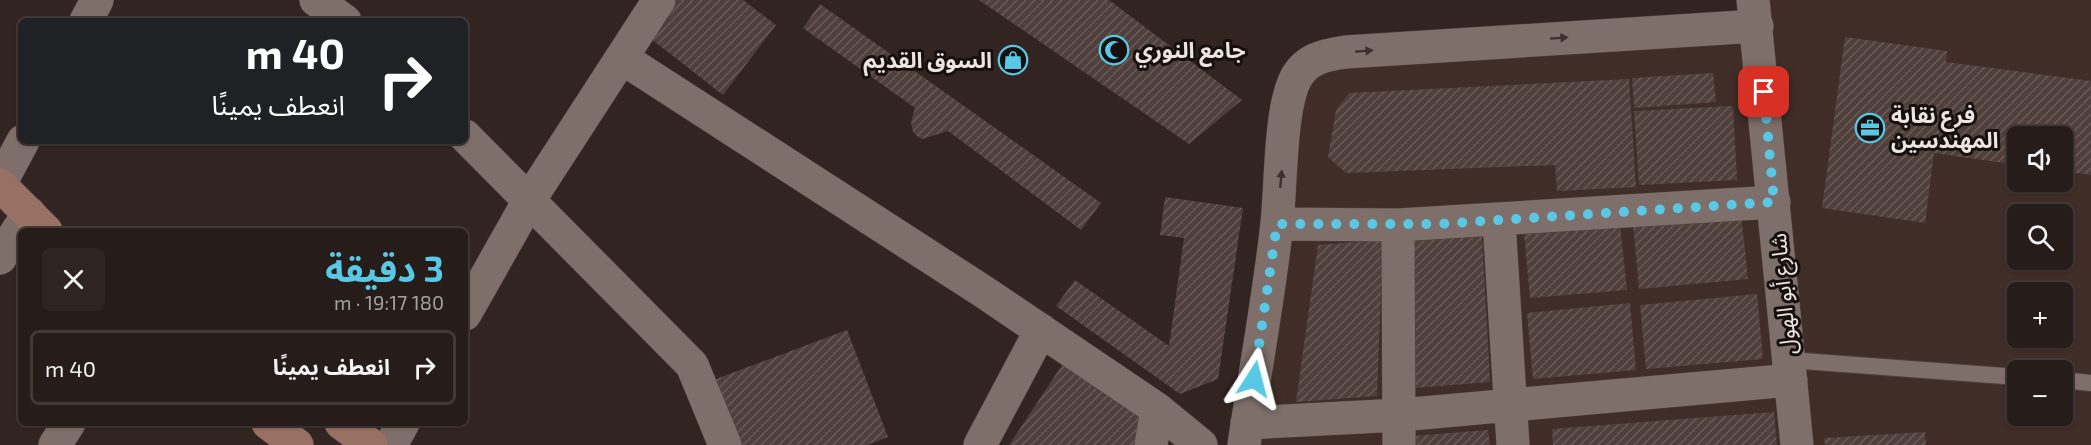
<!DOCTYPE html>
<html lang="ar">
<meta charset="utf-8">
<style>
:root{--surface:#261c19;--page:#2e2522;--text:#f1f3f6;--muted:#a4a1a2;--line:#423a38;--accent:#59c8e5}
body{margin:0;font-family:"Exo 2","Noto Sans Arabic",sans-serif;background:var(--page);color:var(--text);direction:rtl;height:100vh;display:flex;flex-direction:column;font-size:22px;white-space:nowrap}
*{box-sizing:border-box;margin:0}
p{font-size:20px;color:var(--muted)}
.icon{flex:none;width:33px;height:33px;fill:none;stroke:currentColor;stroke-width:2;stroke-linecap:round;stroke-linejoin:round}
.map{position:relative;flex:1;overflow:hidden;direction:ltr}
.drawer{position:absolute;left:18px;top:228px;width:450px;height:198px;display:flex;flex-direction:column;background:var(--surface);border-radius:9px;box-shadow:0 2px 4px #0004,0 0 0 2px var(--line);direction:rtl}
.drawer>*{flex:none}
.guide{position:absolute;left:18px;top:18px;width:450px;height:126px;border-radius:9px;box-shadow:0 2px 4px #0004,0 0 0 2px var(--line);direction:rtl;background:#202124;color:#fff;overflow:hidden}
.fabs{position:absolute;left:2007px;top:126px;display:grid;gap:12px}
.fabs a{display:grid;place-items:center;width:66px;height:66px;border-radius:9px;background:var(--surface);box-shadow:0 2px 4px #0004,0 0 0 2px var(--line);font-size:30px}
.pin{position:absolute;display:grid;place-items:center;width:51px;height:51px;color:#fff;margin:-26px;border-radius:12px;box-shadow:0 3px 9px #0006}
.me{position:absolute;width:66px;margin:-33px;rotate:9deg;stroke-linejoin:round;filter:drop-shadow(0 0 4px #0008)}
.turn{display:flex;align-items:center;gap:21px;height:126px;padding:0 24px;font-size:27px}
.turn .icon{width:78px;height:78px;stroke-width:2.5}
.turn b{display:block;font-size:42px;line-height:51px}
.round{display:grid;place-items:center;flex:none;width:63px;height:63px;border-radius:9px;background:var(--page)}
.overview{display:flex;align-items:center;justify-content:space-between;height:102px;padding:0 24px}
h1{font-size:36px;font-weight:700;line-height:45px;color:var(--accent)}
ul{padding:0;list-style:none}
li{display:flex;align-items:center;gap:18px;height:75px;margin:0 12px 9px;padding:0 12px;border:3px solid var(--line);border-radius:9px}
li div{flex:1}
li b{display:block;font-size:22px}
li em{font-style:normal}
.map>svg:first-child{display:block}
</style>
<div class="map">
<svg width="2091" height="445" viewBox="0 0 2091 445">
<defs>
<pattern id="building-hatch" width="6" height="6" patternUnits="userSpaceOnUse" patternTransform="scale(1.5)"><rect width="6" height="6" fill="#4f403c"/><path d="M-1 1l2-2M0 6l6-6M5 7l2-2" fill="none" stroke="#695b58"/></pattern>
</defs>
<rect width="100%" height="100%" fill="#322521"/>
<!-- built -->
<path fill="#412d27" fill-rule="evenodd" d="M1753,0H2091V445H1244L1307,62L1757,26ZM2018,136H2062V182H2018ZM2018,214H2062V260H2018ZM2018,292H2062V338H2018ZM2018,370H2062V416H2018Z"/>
<!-- building -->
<path fill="url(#building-hatch)" d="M673,0H743L776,25L723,95L646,35Z
M979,0H1109L1242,100L1189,144Z
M820,4L1101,203L1081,230L948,131L922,139L918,137L913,132L911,122L915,108L803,28Z
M1845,37L1947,51L1946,62L2091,81V175L2062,171V136H2018V165L1934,153L1925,223L1822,208Z
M1713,73L1716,102L1634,108L1632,78Z
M1629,79L1636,187L1557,191L1555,165L1346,173L1328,157L1336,110L1349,93Z
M1733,106L1737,180L1639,185L1634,111Z
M1165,197L1243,208L1218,379L1180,394L1056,306L1075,280L1169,346L1184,238L1160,235Z
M1741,214L1748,279L1639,289L1633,224Z
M1620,225L1627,290L1530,298L1524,234Z
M1482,235L1490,382L1414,388L1415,241Z
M1383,240L1377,396L1296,402L1318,245Z
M1757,294L1763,359L1646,369L1640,305Z
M1630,303L1636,370L1533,379L1527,313Z
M847,330L888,437L867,445H741L716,379Z
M1064,362L1140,414L1134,445H1009Z
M1774,412L1777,445H1553L1552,429Z
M1488,430L1490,445H1413V436Z
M1925,432L1926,445H1825L1824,438Z"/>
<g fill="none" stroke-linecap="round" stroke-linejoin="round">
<!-- service casing -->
<g stroke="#4d413e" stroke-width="18">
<path id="service" d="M1789,360L2018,377
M2062,380L2091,383"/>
</g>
<!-- minor casing -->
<g stroke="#4d413e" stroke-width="34">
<path id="minor" d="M316,0L345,21
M1753,0L1797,445
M86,21L97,0
M622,58L984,292L1157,409L1201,445
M465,136L692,365L725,445
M0,184L23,141
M1499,221L1513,445
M1277,224L1398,225L1774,202
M1398,225L1399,445
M0,258L29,213
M1247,423L1400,415L1791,380
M55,445L69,423
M980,445L1041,330
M1151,445L1157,409
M1244,445C1255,371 1269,297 1277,223C1281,186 1280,114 1294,82C1304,59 1324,55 1346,52L1757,26"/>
</g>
<!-- tertiary casing -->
<g stroke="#4d413e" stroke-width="34">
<path id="tertiary" d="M465,314L530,199L659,0
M391,445L403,423"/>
</g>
<!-- secondary casing -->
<g stroke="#4d413e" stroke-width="34">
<path id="secondary" d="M0,185L46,231
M268,423L297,445
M341,423L371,445"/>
</g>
<!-- service -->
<use href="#service" stroke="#7f6f6a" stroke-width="16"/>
<!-- minor -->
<use href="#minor" stroke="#7f6f6a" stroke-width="33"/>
<!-- tertiary -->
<use href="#tertiary" stroke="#7f6f6a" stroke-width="33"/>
<!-- secondary -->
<use href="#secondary" stroke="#997064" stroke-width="33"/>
</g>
<!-- one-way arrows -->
<defs><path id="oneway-solid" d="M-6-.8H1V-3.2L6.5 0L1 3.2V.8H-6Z" transform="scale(1.5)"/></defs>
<g fill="#3b312e">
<use href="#oneway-solid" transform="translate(1559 38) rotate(-4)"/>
<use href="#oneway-solid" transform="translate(1364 51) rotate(-4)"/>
<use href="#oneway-solid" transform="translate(1281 179) rotate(-85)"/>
</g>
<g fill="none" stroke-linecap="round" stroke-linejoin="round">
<!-- route -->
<path stroke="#59c8e5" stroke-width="10" stroke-dasharray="0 18" d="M1254,379L1277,224H1439L1774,202L1764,92"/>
</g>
<!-- icons -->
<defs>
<g id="mosque-ring" transform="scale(1.5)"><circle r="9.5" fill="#16100e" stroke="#59c8e5" stroke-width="1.5"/><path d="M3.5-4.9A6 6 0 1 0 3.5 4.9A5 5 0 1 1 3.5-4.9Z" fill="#59c8e5"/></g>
<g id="shop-ring" transform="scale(1.5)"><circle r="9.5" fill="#16100e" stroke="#59c8e5" stroke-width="1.5"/><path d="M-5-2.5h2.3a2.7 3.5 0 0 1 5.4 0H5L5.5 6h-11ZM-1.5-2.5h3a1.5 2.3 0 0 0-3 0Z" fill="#59c8e5"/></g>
<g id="office-ring" transform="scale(1.5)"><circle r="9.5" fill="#16100e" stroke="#59c8e5" stroke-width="1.5"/><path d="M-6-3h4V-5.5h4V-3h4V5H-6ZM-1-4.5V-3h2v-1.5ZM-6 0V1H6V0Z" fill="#59c8e5"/></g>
</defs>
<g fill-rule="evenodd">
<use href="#mosque-ring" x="1114" y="50"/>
<use href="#shop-ring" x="1013" y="60"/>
<use href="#office-ring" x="1870" y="128"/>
</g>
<g text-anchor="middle" stroke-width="6" stroke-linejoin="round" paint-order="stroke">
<!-- poi labels -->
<g font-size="22" font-weight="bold" fill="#ede3e1" stroke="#16100e" text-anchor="start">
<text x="1135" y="58">جامع النوري</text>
<text x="992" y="68" text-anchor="end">السوق القديم</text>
<text x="1891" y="123">فرع نقابة<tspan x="1891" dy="25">المهندسين</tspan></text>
</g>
<!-- street labels -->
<g font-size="22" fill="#ede3e1" stroke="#16100e">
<text transform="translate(1783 294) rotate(-95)" y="8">شارع أبو الهول</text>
</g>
</g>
</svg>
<div class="fabs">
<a><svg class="icon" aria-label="sound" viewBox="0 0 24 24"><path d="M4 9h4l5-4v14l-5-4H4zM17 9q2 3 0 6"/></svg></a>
<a><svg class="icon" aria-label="search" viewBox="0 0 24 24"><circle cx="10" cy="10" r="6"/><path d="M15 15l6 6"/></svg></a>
<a>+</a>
<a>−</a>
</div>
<div class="pin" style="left:1764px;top:92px;background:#d93025"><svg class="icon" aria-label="arrive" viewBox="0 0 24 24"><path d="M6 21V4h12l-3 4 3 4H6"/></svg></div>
<svg class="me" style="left:1254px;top:379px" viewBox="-20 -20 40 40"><path d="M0-17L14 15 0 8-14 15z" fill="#59c8e5" stroke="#fff" stroke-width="4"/></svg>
<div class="guide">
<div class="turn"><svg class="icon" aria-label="right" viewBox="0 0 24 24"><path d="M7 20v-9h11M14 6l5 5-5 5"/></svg><div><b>40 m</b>انعطف يمينًا</div></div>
</div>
<section class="drawer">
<div class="overview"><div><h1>3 دقيقة</h1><p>180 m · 19:17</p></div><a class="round"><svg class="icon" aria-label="close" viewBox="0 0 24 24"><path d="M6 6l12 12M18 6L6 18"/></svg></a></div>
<ul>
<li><svg class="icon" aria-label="right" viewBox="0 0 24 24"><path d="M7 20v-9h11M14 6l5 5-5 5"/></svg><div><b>انعطف يمينًا</b></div><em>40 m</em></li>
</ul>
</section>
</div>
